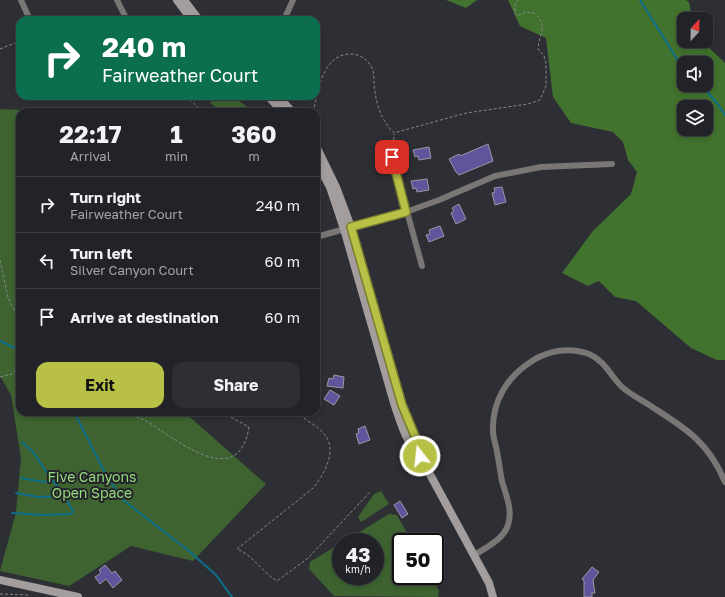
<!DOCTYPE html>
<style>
:root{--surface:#222328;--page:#2e2f34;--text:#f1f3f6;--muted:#a2a4a8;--line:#3f4045;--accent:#b9c046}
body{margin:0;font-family:"Golos Text",sans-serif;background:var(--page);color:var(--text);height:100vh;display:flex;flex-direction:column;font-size:15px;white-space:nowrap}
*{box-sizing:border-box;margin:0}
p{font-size:13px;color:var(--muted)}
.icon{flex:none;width:22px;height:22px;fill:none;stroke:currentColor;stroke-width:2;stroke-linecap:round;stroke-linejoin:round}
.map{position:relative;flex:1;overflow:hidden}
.details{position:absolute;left:16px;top:108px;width:304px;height:308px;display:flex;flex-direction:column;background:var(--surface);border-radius:12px;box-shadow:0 2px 6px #0003,0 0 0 1px var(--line)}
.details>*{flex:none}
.guide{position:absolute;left:16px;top:16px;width:304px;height:84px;border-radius:12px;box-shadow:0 2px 6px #0003,0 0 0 1px var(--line);background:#0b6e4f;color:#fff;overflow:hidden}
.needle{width:26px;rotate:22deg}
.fabs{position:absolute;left:677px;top:12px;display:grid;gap:8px}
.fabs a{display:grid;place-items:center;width:36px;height:36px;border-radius:8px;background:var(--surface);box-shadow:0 2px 6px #0003,0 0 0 1px var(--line);font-size:20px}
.speed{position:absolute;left:332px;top:533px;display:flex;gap:8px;font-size:20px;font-weight:700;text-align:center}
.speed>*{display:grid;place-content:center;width:52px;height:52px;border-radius:50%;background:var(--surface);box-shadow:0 2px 6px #0003,0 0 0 1px var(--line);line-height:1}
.speed small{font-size:10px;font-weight:400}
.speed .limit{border:2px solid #111;border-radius:6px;background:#fff;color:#111}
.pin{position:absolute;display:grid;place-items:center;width:34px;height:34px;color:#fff;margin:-17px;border-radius:8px;box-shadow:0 2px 6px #0006}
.me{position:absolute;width:44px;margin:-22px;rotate:344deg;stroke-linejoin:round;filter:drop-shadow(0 0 3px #0008)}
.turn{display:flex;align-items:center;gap:14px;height:84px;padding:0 20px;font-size:18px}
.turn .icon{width:52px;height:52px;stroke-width:2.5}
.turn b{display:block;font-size:28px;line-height:34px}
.eta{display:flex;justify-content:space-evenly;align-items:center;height:68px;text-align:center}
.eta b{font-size:24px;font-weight:700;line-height:28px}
.primary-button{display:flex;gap:8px;margin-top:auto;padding:8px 20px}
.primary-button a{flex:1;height:46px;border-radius:12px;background:var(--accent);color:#111;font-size:16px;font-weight:700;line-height:46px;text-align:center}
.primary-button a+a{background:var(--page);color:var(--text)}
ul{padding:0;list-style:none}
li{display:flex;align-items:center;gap:12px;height:56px;padding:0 20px;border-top:1px solid var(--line)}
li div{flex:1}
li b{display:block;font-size:15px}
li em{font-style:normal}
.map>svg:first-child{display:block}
</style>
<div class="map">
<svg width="725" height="597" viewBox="0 0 725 597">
<rect width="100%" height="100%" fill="#2e2f35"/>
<!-- green -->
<path fill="#3e6330" d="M215,96H233L251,110L249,112H223L210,103Z
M0,109L65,112H20V412H184L266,484L193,561L131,546L69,586L0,571L16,512L21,458L11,395L0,376Z
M381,491L389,504L361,522L358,517L374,494Z
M389,514L397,515L412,542H401V576H431L439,591L438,597L334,596L309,569L310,562L341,543V576H375V542H343Z"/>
<!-- forest -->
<path fill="#41722e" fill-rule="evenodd" d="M446,0H477L466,8Z
M508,0H686L689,2L692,19H684V41H702L725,63V360H717L691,348L636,301L615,297L599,281L588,286L562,273L592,232L631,194L637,172L628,160L623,142L613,132L571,123L553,97L546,38L520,26ZM684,63H706V85H684ZM684,107H706V129H684Z"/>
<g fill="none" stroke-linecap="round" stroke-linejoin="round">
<!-- stream -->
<path stroke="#0d6f8a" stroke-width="2" d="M640,0L677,59L684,67
M701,85L717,103L725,115
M0,341L15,348
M74,412L106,475L123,500L189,551L216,575L232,597
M22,442L33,452L52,480
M16,493L39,497L63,496V492L52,480L43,482L21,478
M12,513L42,515L71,514L73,511L63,494"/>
</g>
<!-- building -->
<path fill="#5f559d" stroke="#9998a0" d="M488,144L493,161L459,175L456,172L449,159L459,154L460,156Z
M429,147L431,158L419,160L418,156L415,157L413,150Z
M427,179L429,190L417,192L416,188L413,189L411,181Z
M502,187L506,202L495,205L492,193L495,192L494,188Z
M459,204L466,219L456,224L451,213L454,211L452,208Z
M440,226L444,236L429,242L426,235L430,234L429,230Z
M334,375L344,377L343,388L327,386L329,378L333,379Z
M330,390L340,396L334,405L324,399Z
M365,426L370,440L359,444L356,434L359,433L358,429Z
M400,501L408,514L402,518L394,505Z
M105,565L112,573L115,571L122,580L113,588L106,579L100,584L95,577L101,573L99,570Z
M592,567L599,572L593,580L595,593H592V597H584V581L582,579Z"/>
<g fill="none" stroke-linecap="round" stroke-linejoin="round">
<!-- path -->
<path stroke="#87888d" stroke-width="1" stroke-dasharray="3 2" stroke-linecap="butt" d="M0,49L20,41
M186,96L203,112
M313,112C319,90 322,54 351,54C359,54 367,59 371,66C374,70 374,78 374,84C376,103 380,119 394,133L466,113L528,104L540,100L546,86V63L544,56L538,49C539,32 549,26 534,13L525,12L517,16L515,13V4L518,0
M393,150L394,134
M0,260L8,298L20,321
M0,377L12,374L20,366
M127,412C135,417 144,419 151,424C181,443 239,490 249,427L221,412
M296,412C305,420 318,426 325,435C338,451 323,477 312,489L237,549C254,556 262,572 277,581L307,559L370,492
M0,594L29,595"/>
<!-- street -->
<path stroke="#7a7675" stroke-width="6" d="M21,0L30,20
M117,0L127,20
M284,20L293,0
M392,157L422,266
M316,237L406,212L439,200L495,176L541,167L612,164
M475,555C486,547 503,540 508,525C513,510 506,496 502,481C500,472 499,461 497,452C496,445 493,438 493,431C492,401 507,377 532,361C549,350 570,347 589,354C605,361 610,375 621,386C628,393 638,398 646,403C683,427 707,439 725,482"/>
<!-- secondary -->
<path stroke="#a49d9d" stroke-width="8" d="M177,0L192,20
M184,0L199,20
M268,96L283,112
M278,96L292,112
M316,146L336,187L351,227L402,405L420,448V456
M316,161L330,187L344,229L394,403C400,421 406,443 420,456L489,583L493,597
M0,580L78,597"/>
</g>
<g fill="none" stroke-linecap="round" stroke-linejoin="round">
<!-- route casing -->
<g stroke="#787d2e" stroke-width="10">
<path id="route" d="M392,157L406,212L351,227L402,405L420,448V456"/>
</g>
<!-- route -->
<use href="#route" stroke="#b9c046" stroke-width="7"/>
</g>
<g text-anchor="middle" stroke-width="4" stroke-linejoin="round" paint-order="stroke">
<!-- park labels -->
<g font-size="14" fill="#95da7c" stroke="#24252b">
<text x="92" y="482">Five Canyons<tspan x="92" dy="16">Open Space</tspan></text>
</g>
</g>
</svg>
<div class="fabs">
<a><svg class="needle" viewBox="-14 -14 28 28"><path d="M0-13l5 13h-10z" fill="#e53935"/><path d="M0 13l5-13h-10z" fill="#a2a4a8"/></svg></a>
<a><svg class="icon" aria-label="sound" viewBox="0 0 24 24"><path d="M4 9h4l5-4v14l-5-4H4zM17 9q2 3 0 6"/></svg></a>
<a><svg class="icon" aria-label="layers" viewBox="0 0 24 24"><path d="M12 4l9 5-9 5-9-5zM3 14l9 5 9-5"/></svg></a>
</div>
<div class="speed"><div>43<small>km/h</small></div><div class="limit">50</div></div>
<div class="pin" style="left:392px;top:157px;background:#d93025"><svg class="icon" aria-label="arrive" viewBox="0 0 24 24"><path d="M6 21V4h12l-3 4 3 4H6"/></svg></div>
<svg class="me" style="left:420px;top:456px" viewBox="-20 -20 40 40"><circle r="17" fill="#b9c046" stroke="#fff" stroke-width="3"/><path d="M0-11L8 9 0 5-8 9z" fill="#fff"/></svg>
<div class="guide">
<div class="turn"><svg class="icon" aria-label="right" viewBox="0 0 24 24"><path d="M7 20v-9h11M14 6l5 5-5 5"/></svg><div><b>240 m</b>Fairweather Court</div></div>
</div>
<section class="details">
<div class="eta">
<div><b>22:17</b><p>Arrival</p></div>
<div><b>1</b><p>min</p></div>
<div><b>360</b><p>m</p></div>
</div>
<ul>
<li><svg class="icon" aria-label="right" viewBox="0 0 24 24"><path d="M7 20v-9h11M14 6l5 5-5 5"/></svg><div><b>Turn right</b><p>Fairweather Court</p></div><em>240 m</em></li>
<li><svg class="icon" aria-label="left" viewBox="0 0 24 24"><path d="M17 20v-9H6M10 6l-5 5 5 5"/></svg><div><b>Turn left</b><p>Silver Canyon Court</p></div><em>60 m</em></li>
<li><svg class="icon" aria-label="arrive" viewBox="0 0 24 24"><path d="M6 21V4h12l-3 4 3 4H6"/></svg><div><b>Arrive at destination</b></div><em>60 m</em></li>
</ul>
<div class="primary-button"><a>Exit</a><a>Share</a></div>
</section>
</div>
